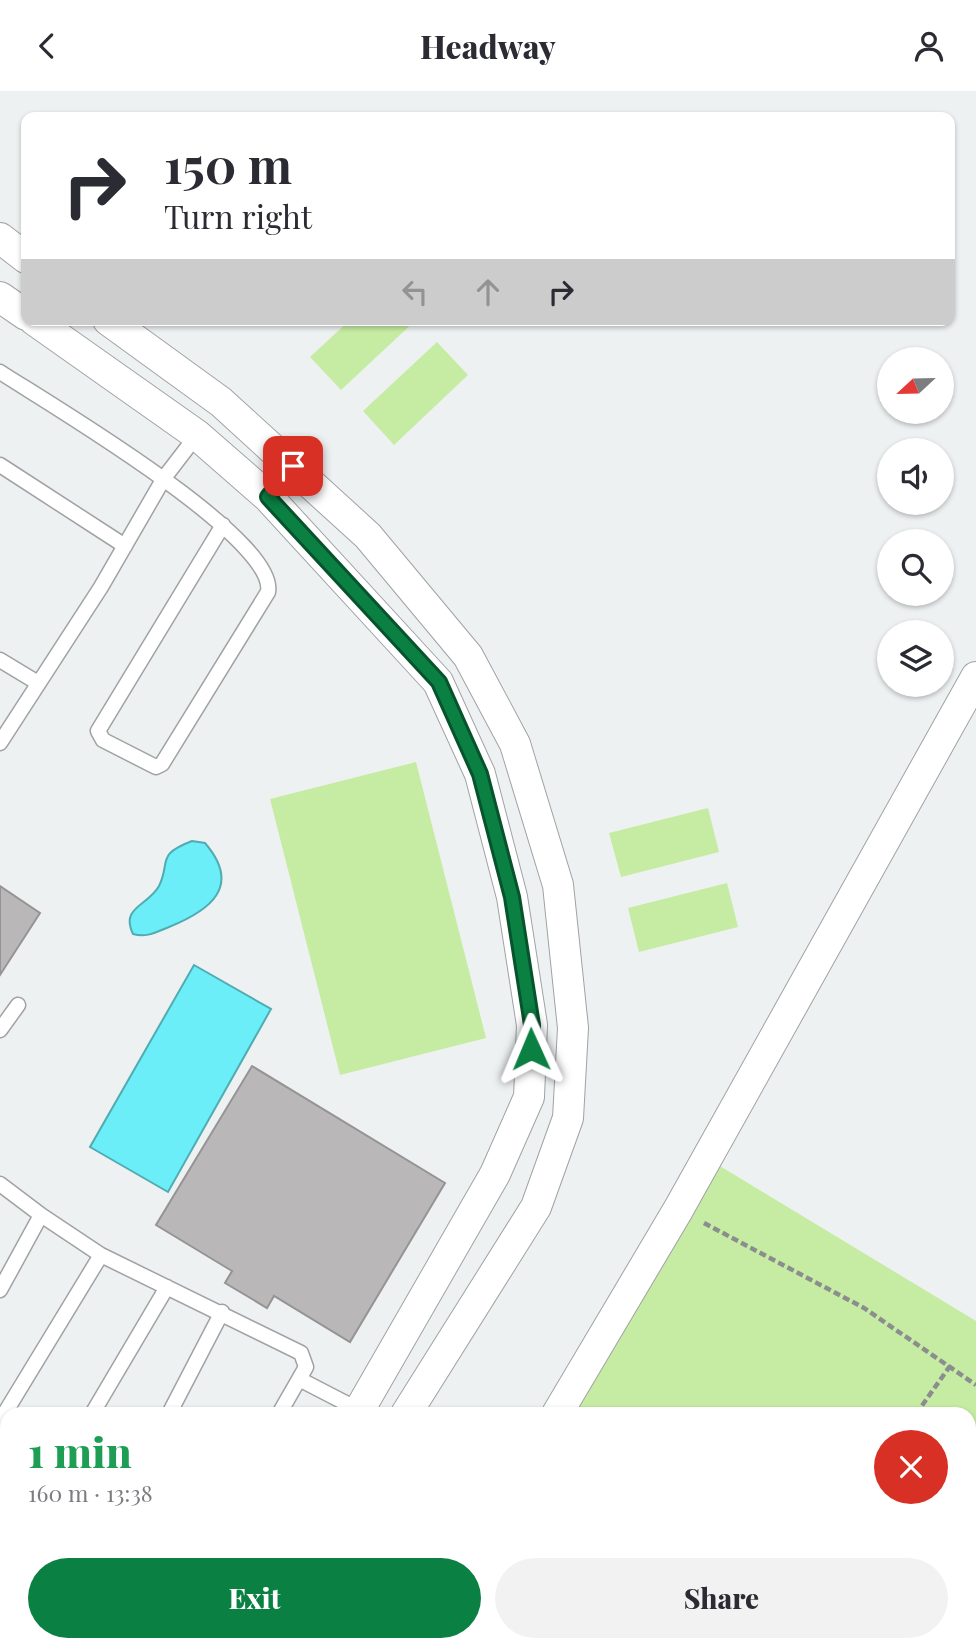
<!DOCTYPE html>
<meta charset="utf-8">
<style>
:root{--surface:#fff;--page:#f2f2f3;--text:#2b2b33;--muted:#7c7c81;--accent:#0b8043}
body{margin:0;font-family:"Playfair Display",serif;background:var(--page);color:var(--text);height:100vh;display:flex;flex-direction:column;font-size:26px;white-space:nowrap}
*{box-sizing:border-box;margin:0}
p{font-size:23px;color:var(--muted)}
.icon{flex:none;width:38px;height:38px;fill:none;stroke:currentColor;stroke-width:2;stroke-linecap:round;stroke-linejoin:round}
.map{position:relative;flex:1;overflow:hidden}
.panel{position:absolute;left:0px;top:1316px;width:976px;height:245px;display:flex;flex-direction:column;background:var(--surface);border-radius:21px 21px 0 0;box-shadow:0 2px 5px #0004}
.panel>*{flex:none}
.guide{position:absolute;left:21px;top:21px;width:934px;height:214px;border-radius:14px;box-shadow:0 2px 5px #0004;background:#fff;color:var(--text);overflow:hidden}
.needle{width:46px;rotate:248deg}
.fabs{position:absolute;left:877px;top:256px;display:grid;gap:14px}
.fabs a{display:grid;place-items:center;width:77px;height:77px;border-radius:50%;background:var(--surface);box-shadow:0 2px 5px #0004;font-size:35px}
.pin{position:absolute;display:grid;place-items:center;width:60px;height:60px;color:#fff;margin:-30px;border-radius:14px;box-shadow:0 4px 10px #0006}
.me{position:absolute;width:77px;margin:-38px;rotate:359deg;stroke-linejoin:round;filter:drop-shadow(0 0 5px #0008)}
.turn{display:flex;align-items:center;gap:24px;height:147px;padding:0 28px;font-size:32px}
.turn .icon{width:91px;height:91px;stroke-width:2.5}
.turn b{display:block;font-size:49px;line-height:60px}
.lanes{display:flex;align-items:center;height:66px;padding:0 28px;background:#0003;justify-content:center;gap:35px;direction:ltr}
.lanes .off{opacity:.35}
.round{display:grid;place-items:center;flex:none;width:74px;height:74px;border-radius:37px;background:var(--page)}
.summary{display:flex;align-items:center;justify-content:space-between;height:119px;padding:0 28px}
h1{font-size:42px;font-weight:800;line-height:52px;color:#1e9e55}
.action{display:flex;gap:14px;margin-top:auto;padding:14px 28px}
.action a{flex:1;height:80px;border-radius:42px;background:var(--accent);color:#fff;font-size:28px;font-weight:800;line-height:80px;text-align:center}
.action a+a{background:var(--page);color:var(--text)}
header{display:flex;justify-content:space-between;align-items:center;height:91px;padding:0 28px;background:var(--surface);font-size:32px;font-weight:800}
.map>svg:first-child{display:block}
</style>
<header><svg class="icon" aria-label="back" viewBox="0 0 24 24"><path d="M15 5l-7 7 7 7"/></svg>Headway<svg class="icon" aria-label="person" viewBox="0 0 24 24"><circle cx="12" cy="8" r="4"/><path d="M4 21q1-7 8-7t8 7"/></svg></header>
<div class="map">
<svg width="976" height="1561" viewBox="0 0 976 1561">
<rect width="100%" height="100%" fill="#eef1f2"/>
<!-- green -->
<path fill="#c5eca2" d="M350,229H416L341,299L310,266Z
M437,251L468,284L394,354L363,320Z
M416,671L486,947L340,984L270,708Z
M708,717L719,761L621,786L609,742Z
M727,792L738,836L639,861L628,817Z
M715,1072L976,1230V1561H527L532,1554H970V1323H568Z"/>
<!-- water -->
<path fill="#6beef7" stroke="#50acb2" stroke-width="2" d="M192,750L205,752C242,795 211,819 169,836C156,841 147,847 133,843C120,816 148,815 159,795C171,771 155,764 192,750Z
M194,874L271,918L168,1101L90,1056Z"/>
<!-- building -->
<path fill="#bab7b8" stroke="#969394" stroke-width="2" d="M0,795L40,822L0,884Z
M252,975L445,1092L350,1251L274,1205L267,1217L225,1192L232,1180L156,1134Z
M0,1449L7,1453V1554H49L45,1561H0Z
M49,1554H78L74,1561H45Z
M78,1554H108L119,1561H74Z
M142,1554H176L187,1561H138Z
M238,1554H297L299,1561H240Z
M327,1554H478L481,1556L478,1561H323Z"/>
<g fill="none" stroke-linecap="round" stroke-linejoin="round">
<!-- service casing -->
<g stroke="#a0a2a4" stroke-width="17">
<path id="service" d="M0,281C46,311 278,447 268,501L162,673L156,676L103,649L98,640L223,434
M0,374L125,455
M0,569L38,592
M0,652L101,496L164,387L197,344
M0,939L18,914
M0,1093L41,1124L101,1164L301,1262L306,1276L279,1323
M0,1199L41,1124
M301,1289L359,1319
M92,1323L167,1196
M169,1323L222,1221
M0,1330L101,1164
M0,1429L7,1432
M211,1554L215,1560L223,1561"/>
</g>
<!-- minor casing -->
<g stroke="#a0a2a4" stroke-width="32">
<path id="minor" d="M0,147L26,167
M0,206L26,224
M34,229L197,344L268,406L438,591L480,683L512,806L532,934L529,1006L495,1083L357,1323
M108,229L221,311L368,445L468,565L515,653L558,794L573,937L568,1027L536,1116L406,1323
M557,1323L678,1119L976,586"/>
</g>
<!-- path -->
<path stroke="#8b8d8e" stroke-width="4.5" stroke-dasharray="7 3.5" stroke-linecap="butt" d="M704,1132L864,1217L976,1294
M916,1323L950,1275
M803,1554L806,1561
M707,1561L708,1554"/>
<!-- service -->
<use href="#service" stroke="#fff" stroke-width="14"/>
<!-- minor -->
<use href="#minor" stroke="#fff" stroke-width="30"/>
</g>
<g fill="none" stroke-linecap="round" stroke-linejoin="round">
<!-- route casing -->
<g stroke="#07532c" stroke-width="18">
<path id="route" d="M293,375L268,406L439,591L480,683L512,806L532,934L531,958"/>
</g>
<!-- route -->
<use href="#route" stroke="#0b8043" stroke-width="12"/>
</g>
</svg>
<div class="fabs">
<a><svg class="needle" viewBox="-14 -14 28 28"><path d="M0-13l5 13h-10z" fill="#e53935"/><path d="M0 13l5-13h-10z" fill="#7c7c81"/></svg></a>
<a><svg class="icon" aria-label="sound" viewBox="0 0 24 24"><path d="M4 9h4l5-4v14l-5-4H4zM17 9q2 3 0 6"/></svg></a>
<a><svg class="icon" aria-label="search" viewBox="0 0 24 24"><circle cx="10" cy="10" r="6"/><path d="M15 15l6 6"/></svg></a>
<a><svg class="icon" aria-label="layers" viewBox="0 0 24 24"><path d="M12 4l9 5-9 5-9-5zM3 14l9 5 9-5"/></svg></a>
</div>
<div class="pin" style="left:293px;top:375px;background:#d93025"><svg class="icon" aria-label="arrive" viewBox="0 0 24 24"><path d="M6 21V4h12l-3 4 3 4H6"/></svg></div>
<svg class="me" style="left:531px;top:958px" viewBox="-20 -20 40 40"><path d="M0-17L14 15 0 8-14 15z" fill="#0b8043" stroke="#fff" stroke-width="4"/></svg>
<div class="guide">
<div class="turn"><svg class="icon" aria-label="right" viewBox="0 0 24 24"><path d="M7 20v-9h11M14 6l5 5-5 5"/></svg><div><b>150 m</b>Turn right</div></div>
<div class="lanes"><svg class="icon off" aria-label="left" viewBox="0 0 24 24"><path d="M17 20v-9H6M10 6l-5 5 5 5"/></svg><svg class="icon off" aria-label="ahead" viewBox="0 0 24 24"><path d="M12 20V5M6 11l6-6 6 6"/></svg><svg class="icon" aria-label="right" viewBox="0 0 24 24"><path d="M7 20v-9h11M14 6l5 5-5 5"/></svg></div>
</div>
<section class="panel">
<div class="summary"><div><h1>1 min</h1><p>160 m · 13:38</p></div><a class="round" style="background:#d93025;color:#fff"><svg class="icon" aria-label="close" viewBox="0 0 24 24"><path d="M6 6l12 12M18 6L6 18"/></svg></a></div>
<div class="action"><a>Exit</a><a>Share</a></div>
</section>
</div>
